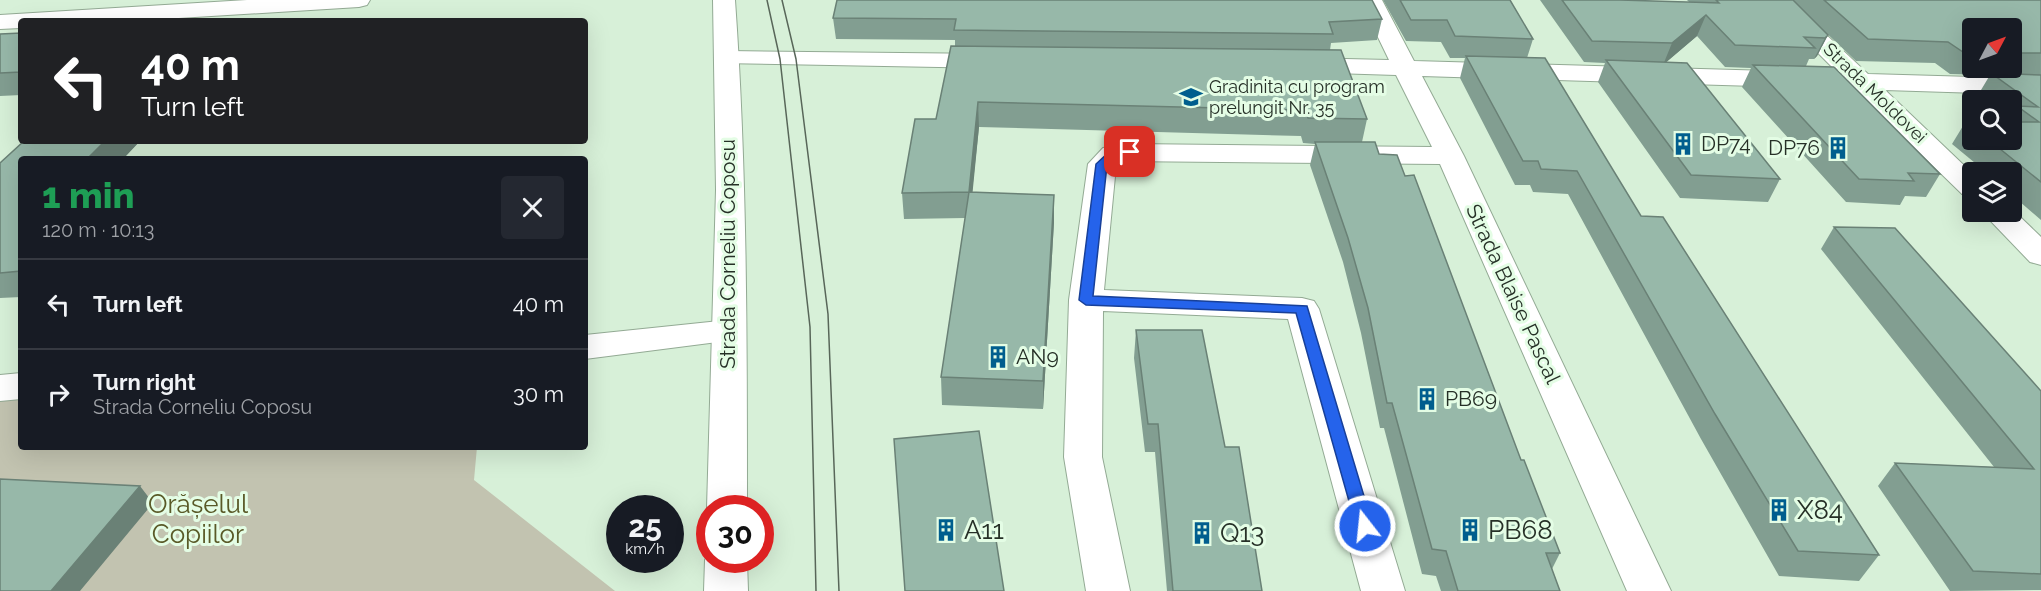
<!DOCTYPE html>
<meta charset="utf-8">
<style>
:root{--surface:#171b24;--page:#242831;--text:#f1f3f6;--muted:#9ea1a6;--line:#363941}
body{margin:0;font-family:Raleway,sans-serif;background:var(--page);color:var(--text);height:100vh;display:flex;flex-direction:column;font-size:22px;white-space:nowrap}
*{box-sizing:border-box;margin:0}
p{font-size:20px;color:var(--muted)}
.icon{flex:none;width:33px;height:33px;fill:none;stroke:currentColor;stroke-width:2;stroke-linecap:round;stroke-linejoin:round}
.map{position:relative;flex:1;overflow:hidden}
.sheet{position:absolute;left:18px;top:156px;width:570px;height:294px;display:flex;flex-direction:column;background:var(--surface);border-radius:6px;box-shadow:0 6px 24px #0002}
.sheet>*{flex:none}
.guide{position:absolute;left:18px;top:18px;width:570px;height:126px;border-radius:6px;box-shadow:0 6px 24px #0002;background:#202124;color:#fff;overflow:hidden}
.needle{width:39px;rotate:49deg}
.controls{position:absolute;left:1962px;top:18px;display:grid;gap:12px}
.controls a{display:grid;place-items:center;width:60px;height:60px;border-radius:6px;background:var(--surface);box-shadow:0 6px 24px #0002;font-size:30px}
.speed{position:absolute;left:606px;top:495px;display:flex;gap:12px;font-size:30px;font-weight:700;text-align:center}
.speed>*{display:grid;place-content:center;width:78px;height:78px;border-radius:50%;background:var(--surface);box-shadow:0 6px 24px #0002;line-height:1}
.speed small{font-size:15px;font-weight:400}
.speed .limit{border:9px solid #d22;background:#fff;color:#111}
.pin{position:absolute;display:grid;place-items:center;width:51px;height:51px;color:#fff;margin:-26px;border-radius:12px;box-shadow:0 3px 9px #0006}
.me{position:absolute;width:66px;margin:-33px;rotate:344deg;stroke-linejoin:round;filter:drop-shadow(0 0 4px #0008)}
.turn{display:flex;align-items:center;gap:21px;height:126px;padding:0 24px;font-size:27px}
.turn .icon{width:78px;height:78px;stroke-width:2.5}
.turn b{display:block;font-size:42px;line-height:51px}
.round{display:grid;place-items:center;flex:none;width:63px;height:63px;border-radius:6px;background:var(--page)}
.summary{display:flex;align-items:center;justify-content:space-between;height:102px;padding:0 24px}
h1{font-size:36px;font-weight:800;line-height:45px;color:#1e9e55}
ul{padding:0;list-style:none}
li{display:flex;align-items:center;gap:18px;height:90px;padding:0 24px;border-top:2px solid var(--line)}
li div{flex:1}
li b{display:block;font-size:22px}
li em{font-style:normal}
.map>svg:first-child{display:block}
</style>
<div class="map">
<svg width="2041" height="591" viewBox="0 0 2041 591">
<rect width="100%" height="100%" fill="#d7f0d8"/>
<!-- green -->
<path fill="#c2c3b0" d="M21,391V447H477L474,480L615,591H0V393Z"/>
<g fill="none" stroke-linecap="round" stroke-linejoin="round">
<!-- minor casing -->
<g stroke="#93aa94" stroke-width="2">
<path id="minor" d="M247,0H370L367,5L359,7L130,21H21V28L0,29V15Z
M1360,0H1382L1414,61L1838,73L1765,0H1789L1868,74L2041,79V95L1885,90L1972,173V197L1962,194L1854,89L1422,76L1464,156L1671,591H1627L1440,164L1121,161L1116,166L1104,290L1302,298L1314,301L1319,309L1405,591H1361L1288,319L1103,311L1102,457L1130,591H1086L1064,457L1069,300L1088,164L1103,148L1130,144L1432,147L1396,75L1302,72L1293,70L1290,65L1293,60L1302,58L1389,60Z
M728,51L993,54L1002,56L1005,61L1002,66L993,68L719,63L716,58L719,53Z
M2012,209L2041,237V265L2030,262L1982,212H2012Z
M729,320L741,323L746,331L741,339L585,359V335Z
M21,373V399L0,401V375Z"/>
</g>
<!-- secondary casing -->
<g stroke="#93aa94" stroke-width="2">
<path id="secondary" d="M713,0H735C747,169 747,338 747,508H710V513L707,508L716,190Z
M710,551V560H747L748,591H704L705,560Z"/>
</g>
<!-- minor -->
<use href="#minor" fill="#fff" fill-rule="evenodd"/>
<!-- secondary -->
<use href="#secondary" fill="#fff" fill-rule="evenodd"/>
<!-- tram -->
<path stroke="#586659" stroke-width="1.5" d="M767,0L780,59L810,327L816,591
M782,0L796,59L828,314L839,591"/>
</g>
<!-- wall -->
<path fill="#829e91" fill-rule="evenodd" d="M1383,0H1510L1533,39L1527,58L1879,555L1859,581L1779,576L1701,439L1568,194L1533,192L1530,185H1515L1460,78L1465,58H1450L1441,42L1406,41Z
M1540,0H1620L1689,2L1687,0H2041V220L2012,195V172H1986L1952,144L1966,121H1972V140H2012V100H1985L1978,95L1990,75L1950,74L1935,63L1856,61L1821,28L1828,35L1817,56L1814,59H1809L1806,66L1940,174L1926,197L1905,196L1900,205L1846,202L1742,87L1751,68L1725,67L1697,36L1666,62L1780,179L1768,202L1680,198L1598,82L1605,63L1584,62ZM1972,28H2012V68H1972Z
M833,18L1382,19L1377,40L1331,43L1330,50L1367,119L1362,142L1379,154L1521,460L1560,553L1552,569L1560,591H1441L1436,576L1422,574L1384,428H1380L1361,333L1343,262L1310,165L1315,144L1303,143L1301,136L979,127L972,192L1054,195V222L1043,409L942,405L941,377L965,218L904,219L902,193L936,119L955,46V40L836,39Z
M21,33V95L0,96V34Z
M24,141H140L123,159H21V297L0,298V163Z
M1834,227L2041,391V590L1950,591L1878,486L1895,463L1994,467L1821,249Z
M1136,330L1225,447L1262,591H1167L1155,452H1145L1134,358Z"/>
<!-- shaded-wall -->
<path fill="#6a8176" d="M1706,15L1697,36L1663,65L1672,43Z
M1828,35L1817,56L1814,59L1825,38Z
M978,102L979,127L970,218L969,192Z
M105,141H140L123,159H87Z
M1054,195V222L1043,409V381Z
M140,486L153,503L80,591H51Z"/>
<!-- building -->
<path fill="#97b8a9" stroke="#6a8176" stroke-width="1.5" d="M837,0H1372L1382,19L1329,22L1333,34L954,30L956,19L833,18Z
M1400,0H1510L1533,39L1455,36L1447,20H1411Z
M1562,0H1620L1719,3L1716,0H1793L1828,35L1825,38L1804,37L1815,48L1735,45L1706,15L1672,43L1592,41Z
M1824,0H2041V53H2012V28H1972V52H1963L1948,42L1868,39Z
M21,33V72L0,73V34Z
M951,46L1341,50L1367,119L1308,118L1305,110L978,102L969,192L902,193L915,119H936Z
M1466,56L1545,58L1641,216L1663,217L1879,555L1798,551L1715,414L1577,171L1541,169L1538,161H1523Z
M1606,60L1687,63L1780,179L1691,175Z
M1753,65L1834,67L1940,174L1908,173L1914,181L1859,179Z
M1991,73L2041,75V182L1989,140H2012V122H2039L2017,106L2038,107Z
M1966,121H1972V126Z
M24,141H105L87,159H21V271L0,273V163Z
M1315,142H1375L1379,154L1397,155L1405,176L1414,175L1521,460H1524L1560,553H1546L1560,591H1458L1446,551L1432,549L1392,403H1387L1368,308L1348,238Z
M969,192L1054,195L1043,381L941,377Z
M1834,227L1895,228L2041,391V574L1973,571L1895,463L2034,469Z
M1136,330H1202L1225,447H1239L1262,591H1173L1158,424H1148Z
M979,431L1004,591H905L894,439Z
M0,479L140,486L51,591H0Z"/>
<!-- route -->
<path fill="#2563eb" stroke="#184099" stroke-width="1.5" d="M1130,148L1135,152L1134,154L1116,157L1107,165L1093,296L1307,306L1373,526L1371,531H1359L1356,526L1296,313L1086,305L1079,300L1096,164L1109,152Z"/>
<!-- icons -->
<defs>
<g id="school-bare" transform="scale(1.8)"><path d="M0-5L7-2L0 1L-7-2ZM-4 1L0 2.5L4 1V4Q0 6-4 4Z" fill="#005e8e" stroke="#e4fde5" stroke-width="2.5" paint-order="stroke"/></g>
<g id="building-bare" transform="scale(1.8)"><path d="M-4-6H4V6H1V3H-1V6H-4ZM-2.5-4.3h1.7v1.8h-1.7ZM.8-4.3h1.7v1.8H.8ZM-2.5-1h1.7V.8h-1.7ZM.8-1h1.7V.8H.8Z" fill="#005e8e" stroke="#e4fde5" stroke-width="2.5" paint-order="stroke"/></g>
</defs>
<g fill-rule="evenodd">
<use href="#school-bare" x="1191" y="97"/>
<use href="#building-bare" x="1683" y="144"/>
<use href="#building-bare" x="1838" y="148"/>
<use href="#building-bare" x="998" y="357"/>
<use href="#building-bare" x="1427" y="399"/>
<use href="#building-bare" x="1779" y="510"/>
<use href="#building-bare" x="946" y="530"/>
<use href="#building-bare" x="1470" y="530"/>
<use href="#building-bare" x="1202" y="533"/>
</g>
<g text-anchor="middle" stroke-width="6" stroke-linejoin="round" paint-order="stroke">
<!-- far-poi labels -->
<g font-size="18" fill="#263027" stroke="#e4fde5" text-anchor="start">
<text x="1209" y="93">Gradinita cu program<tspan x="1209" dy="21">prelungit Nr. 35</tspan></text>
</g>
<!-- far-street labels -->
<g font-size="18" fill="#263027" stroke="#e4fde5">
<text transform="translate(1875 93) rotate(44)" y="6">Strada Moldovei</text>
</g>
<!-- poi labels -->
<g font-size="21" fill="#263027" stroke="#e4fde5" text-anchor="start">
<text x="1701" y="151">DP74</text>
<text x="1820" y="155" text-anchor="end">DP76</text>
<text x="1016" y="364">AN9</text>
<text x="1445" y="406">PB69</text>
</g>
<!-- street labels -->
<g font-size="21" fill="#263027" stroke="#e4fde5">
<text transform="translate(728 254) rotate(-90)" y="7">Strada Corneliu Coposu</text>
<text transform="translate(1513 294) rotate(65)" y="7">Strada Blaise Pascal</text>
</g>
<!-- near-park labels -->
<g font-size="26" fill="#595927" stroke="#e4fde5">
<text x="198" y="513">Orășelul<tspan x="198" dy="30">Copiilor</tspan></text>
</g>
<!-- near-poi labels -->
<g font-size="26" fill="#263027" stroke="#e4fde5" text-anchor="start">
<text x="1797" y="519">X84</text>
<text x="964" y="539">A11</text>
<text x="1488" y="539">PB68</text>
<text x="1220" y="542">Q13</text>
</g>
</g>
</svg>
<div class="controls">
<a><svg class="needle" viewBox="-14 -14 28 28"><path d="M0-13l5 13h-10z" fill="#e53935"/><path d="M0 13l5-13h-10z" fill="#9ea1a6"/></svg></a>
<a><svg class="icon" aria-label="search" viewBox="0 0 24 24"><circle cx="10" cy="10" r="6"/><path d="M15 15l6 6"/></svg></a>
<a><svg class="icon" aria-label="layers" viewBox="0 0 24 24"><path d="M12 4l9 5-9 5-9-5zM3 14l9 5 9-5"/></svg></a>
</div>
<div class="speed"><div>25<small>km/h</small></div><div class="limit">30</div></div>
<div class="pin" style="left:1130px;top:152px;background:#d93025"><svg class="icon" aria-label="arrive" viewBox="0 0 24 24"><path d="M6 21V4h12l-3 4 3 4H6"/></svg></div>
<svg class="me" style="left:1365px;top:526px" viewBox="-20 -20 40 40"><circle r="17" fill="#2563eb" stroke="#fff" stroke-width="3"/><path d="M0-11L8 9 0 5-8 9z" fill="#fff"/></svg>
<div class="guide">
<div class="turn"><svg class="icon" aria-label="left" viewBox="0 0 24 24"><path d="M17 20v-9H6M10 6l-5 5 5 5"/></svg><div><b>40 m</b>Turn left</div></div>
</div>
<section class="sheet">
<div class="summary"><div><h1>1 min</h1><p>120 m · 10:13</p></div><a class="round"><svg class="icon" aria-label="close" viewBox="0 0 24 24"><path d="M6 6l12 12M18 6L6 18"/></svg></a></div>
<ul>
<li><svg class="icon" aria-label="left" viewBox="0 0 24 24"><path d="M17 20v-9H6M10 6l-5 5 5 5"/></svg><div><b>Turn left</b></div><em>40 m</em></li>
<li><svg class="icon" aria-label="right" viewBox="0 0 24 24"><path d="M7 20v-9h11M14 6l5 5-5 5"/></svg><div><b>Turn right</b><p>Strada Corneliu Coposu</p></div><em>30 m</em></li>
</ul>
</section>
</div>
